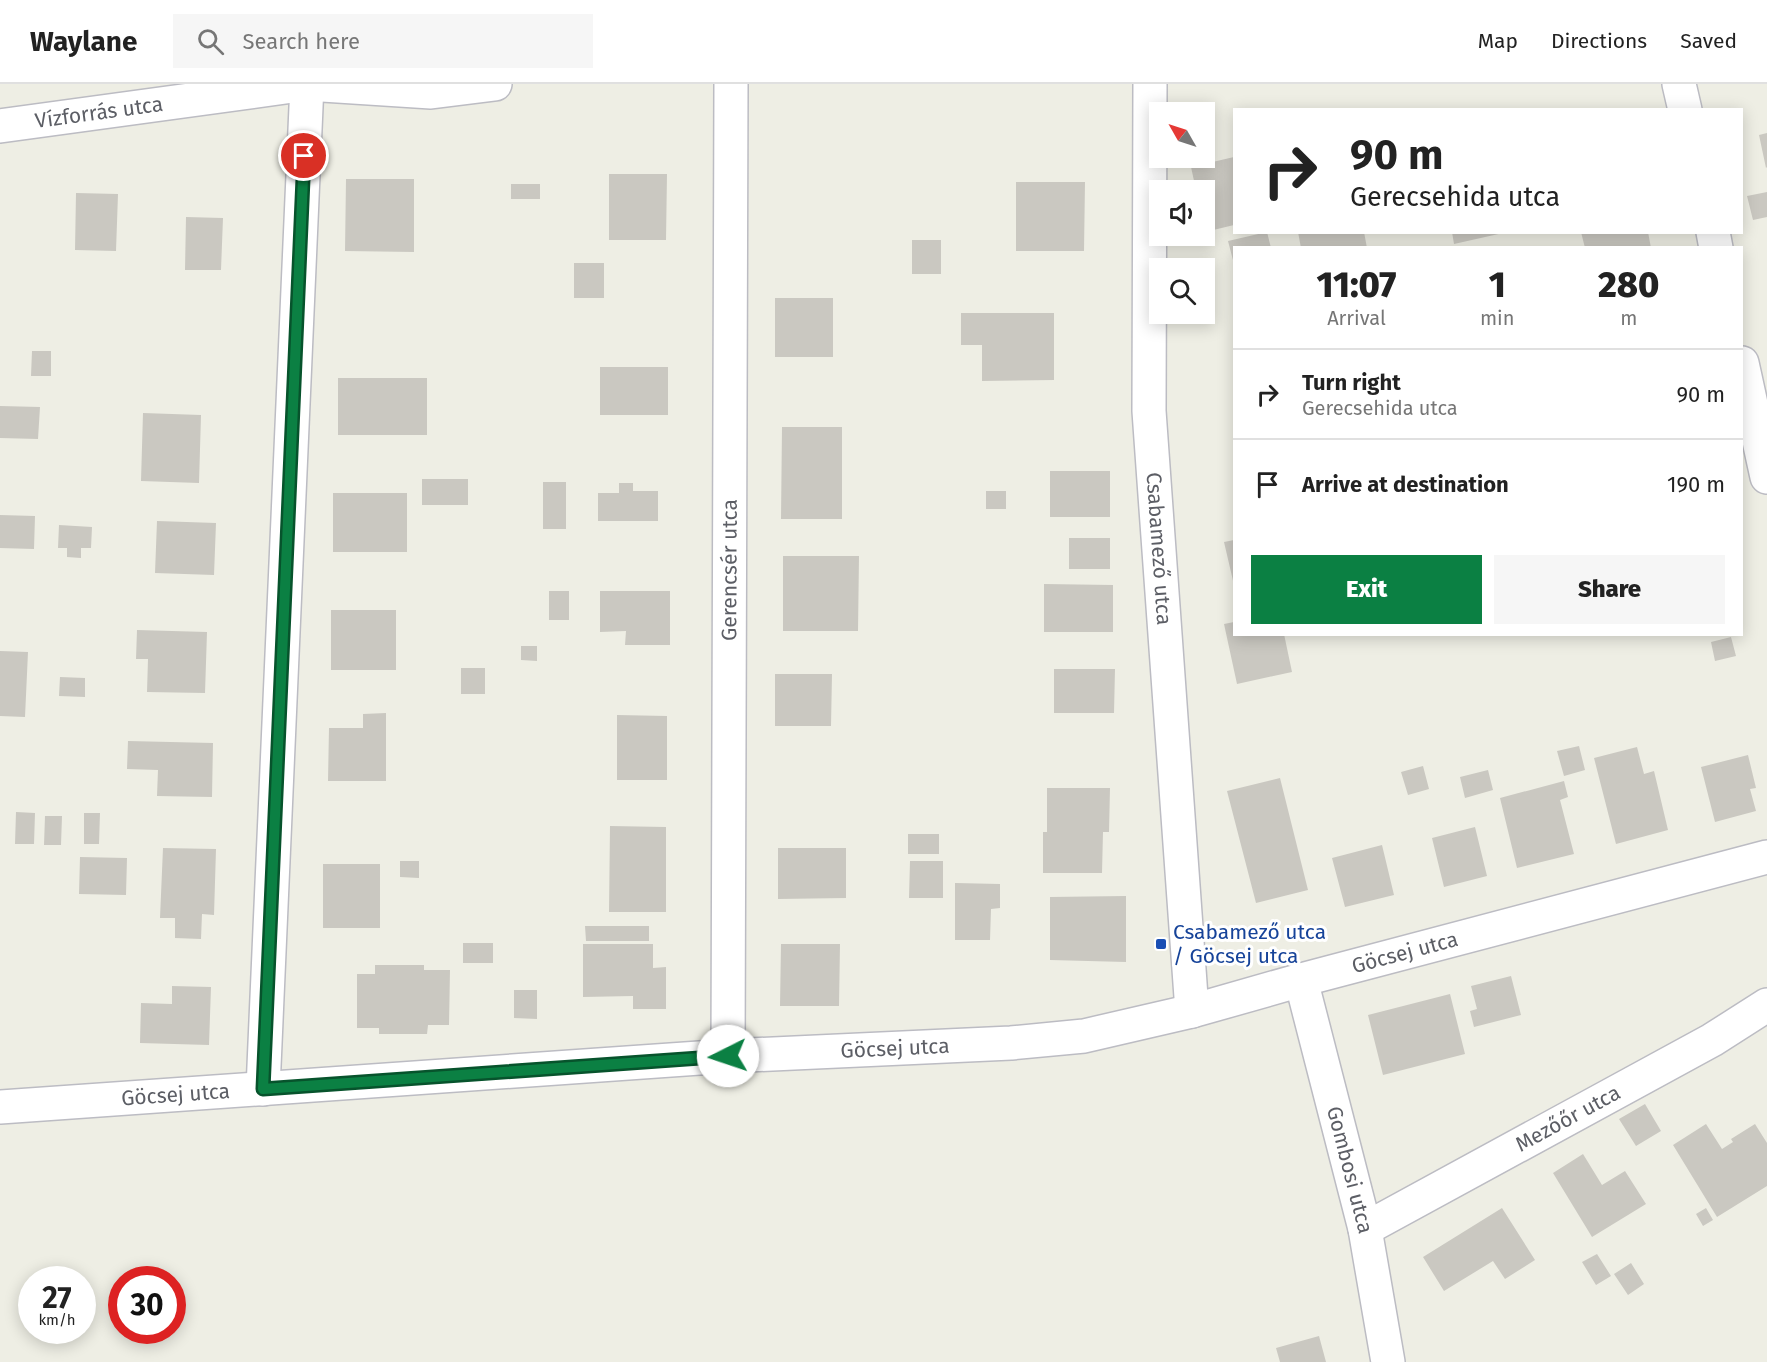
<!DOCTYPE html>
<meta charset="utf-8">
<style>
:root{--surface:#fff;--page:#f6f6f6;--text:#222;--muted:#767676;--line:#e0e0e0;--accent:#0b8043}
body{margin:0;font-family:"Fira Sans",sans-serif;background:var(--page);color:var(--text);height:100vh;display:flex;flex-direction:column;font-size:22px;white-space:nowrap}
*{box-sizing:border-box;margin:0}
p{font-size:20px;color:var(--muted)}
.icon{flex:none;width:33px;height:33px;fill:none;stroke:currentColor;stroke-width:2;stroke-linecap:round;stroke-linejoin:round}
.map{position:relative;flex:1;overflow:hidden}
.sheet{position:absolute;left:1233px;top:162px;width:510px;height:390px;display:flex;flex-direction:column;background:var(--surface);border-radius:0px;box-shadow:0 3px 15px #0003}
.sheet>*{flex:none}
.hud{position:absolute;left:1233px;top:24px;width:510px;height:126px;border-radius:0px;box-shadow:0 3px 15px #0003;background:#fff;color:var(--text);overflow:hidden}
.needle{width:39px;rotate:309deg}
.tools{position:absolute;left:1149px;top:18px;display:grid;gap:12px}
.tools a{display:grid;place-items:center;width:66px;height:66px;border-radius:0px;background:var(--surface);box-shadow:0 3px 15px #0003;font-size:30px}
.speed{position:absolute;left:18px;top:1182px;display:flex;gap:12px;font-size:30px;font-weight:700;text-align:center}
.speed>*{display:grid;place-content:center;width:78px;height:78px;border-radius:50%;background:var(--surface);box-shadow:0 3px 15px #0003;line-height:1}
.speed small{font-size:15px;font-weight:400}
.speed .limit{border:9px solid #d22;background:#fff;color:#111}
.pin{position:absolute;display:grid;place-items:center;width:51px;height:51px;color:#fff;margin:-26px;border:3px solid #fff;border-radius:50%;box-shadow:0 2px 6px #0007}
.me{position:absolute;width:66px;margin:-33px;rotate:266deg;stroke-linejoin:round;filter:drop-shadow(0 0 4px #0008)}
.turn{display:flex;align-items:center;gap:21px;height:126px;padding:0 18px;font-size:27px}
.turn .icon{width:78px;height:78px;stroke-width:2.5}
.turn b{display:block;font-size:42px;line-height:51px}
.eta{display:flex;justify-content:space-evenly;align-items:center;height:102px;text-align:center}
.eta b{font-size:36px;font-weight:800;line-height:42px}
.cta{display:flex;gap:12px;margin-top:auto;padding:12px 18px}
.cta a{flex:1;height:69px;border-radius:0px;background:var(--accent);color:#fff;font-size:24px;font-weight:800;line-height:69px;text-align:center}
.cta a+a{background:var(--page);color:var(--text)}
ul{padding:0;list-style:none}
li{display:flex;align-items:center;gap:18px;height:90px;padding:0 18px;border-top:2px solid var(--line)}
li div{flex:1}
li b{display:block;font-size:22px}
li em{font-style:normal}
header{display:flex;align-items:center;gap:36px;box-sizing:border-box;height:84px;padding:0 30px;background:var(--surface);border-bottom:2px solid var(--line)}
header strong{font-size:28px}
nav{display:flex;gap:33px;margin-inline-start:auto;font-size:21px}
.search{width:420px;height:54px;background:var(--page);display:flex;align-items:center;gap:15px;box-sizing:border-box;padding:0 21px;border-radius:0px;color:var(--muted);font-size:22px}
.map>svg:first-child{display:block}
</style>
<header>
<strong>Waylane</strong>
<div class="search"><svg class="icon" aria-label="search" viewBox="0 0 24 24"><circle cx="10" cy="10" r="6"/><path d="M15 15l6 6"/></svg>Search here</div>
<nav><a>Map</a><a>Directions</a><a>Saved</a></nav>
</header>
<div class="map">
<svg width="1767" height="1278" viewBox="0 0 1767 1278">
<rect width="100%" height="100%" fill="#eeeee4"/>
<!-- building -->
<path fill="#cac8c1" d="M1767,49V83L1766,84L1759,51Z
M1234,73V141L1205,148L1204,106H1196L1191,83Z
M609,90H667L666,156H609Z
M346,95H414V168L345,167Z
M1016,98H1085L1084,167H1016Z
M511,100H540V115H511Z
M1767,108V133L1753,136L1747,112Z
M76,109L118,110L116,167L75,166Z
M186,133L223,134L221,186H185Z
M1267,148L1271,164H1234V180L1228,157Z
M1298,148H1364L1367,164H1301Z
M1452,148H1503V149L1454,160Z
M1581,148H1648L1651,164H1585Z
M912,156H941V190H912Z
M574,179H604V214H574Z
M775,214H833V273H775Z
M961,229H1054V296L982,297V261H961Z
M32,267H51V292H31Z
M600,283H668V331H600Z
M338,294H427V351H338Z
M0,322L40,323L38,355L0,354Z
M143,329L201,331L199,399L141,397Z
M782,343H842V435H781Z
M1050,387H1110V433H1050Z
M422,395H468V421H422Z
M543,398H566V445H543Z
M619,399H633V407H658V437H598V409H619Z
M986,407H1006V425H986Z
M333,409H407V468H333Z
M0,431L35,432L34,465L0,464Z
M157,437L216,439L214,491L155,489Z
M59,441L92,443L91,464H81V474L67,473V464H58Z
M1069,454H1110V485H1069Z
M1234,456V501L1224,458Z
M783,472H859L858,547H783Z
M1044,500L1113,501V548H1044Z
M549,507H569V536H549Z
M600,507H670V561H625L626,547L600,548Z
M331,526H396V586H331Z
M1234,538V550H1284L1292,588L1237,600L1224,540Z
M137,546L207,548L205,609L147,608L148,575H136Z
M1731,553L1736,572L1715,577L1711,558Z
M521,562H537V577L521,576Z
M0,567L28,568L25,633L0,632Z
M461,584H485V610H461Z
M1054,585H1115L1114,629H1054Z
M775,590H832L831,642H775Z
M60,593L85,594V613L59,612Z
M386,629V697H328L329,644H363V630Z
M617,631L667,632V696H617Z
M128,657L213,659L212,713L157,712L158,686L127,685Z
M1579,662L1585,686L1564,692L1557,667Z
M1637,663L1644,690L1654,687L1668,746L1616,760L1594,674Z
M1748,671L1756,704L1750,705L1756,727L1715,738L1701,683Z
M1423,682L1429,705L1408,711L1401,688Z
M1488,686L1493,706L1465,714L1460,693Z
M1280,694L1308,806L1256,819L1227,707Z
M1564,697L1568,713L1560,716L1574,770L1517,784L1500,714Z
M1047,704H1110L1109,748H1103L1102,789H1043V748H1047Z
M16,728L35,729L34,760H15Z
M84,729H100L99,760H84Z
M45,732H62L61,761H44Z
M610,742L666,743V828H609Z
M1475,743L1487,792L1444,803L1432,754Z
M908,750H939V770H908Z
M1382,761L1394,811L1345,823L1332,774Z
M163,764L216,765L214,831L202,830L201,855L175,854V834H160Z
M778,764H846V814L778,815Z
M80,773L127,774L126,811L79,810Z
M400,777H419V794L400,793Z
M910,777H943V814H909Z
M323,780H380V844H323Z
M955,799L1000,800V824L991,825L990,856H955Z
M1126,812V878L1050,876V813Z
M585,842H649V857H586Z
M463,859H493V879H463Z
M583,860H653V884L666,883V925H633V912L583,913Z
M781,860H840L839,922H780Z
M375,881H424V886H450L449,941H428L427,950H379V944H357V890H375Z
M1511,892L1521,931L1474,943L1470,927L1477,925L1471,902Z
M172,902L211,903L209,961L140,959L141,919L172,920Z
M514,906H537V935L514,934Z
M1450,910L1465,970L1383,991L1368,931Z
M1645,1020L1661,1047L1636,1062L1619,1035Z
M1706,1040L1722,1065L1733,1058L1731,1055L1755,1040L1767,1059V1102L1717,1133L1673,1061Z
M1583,1070L1602,1101L1625,1087L1646,1120L1592,1153L1553,1089Z
M1502,1124L1535,1176L1505,1195L1493,1177L1444,1207L1423,1173Z
M1706,1124L1713,1136L1703,1142L1696,1130Z
M1597,1170L1611,1192L1596,1201L1582,1178Z
M1631,1179L1644,1200L1628,1211L1614,1190Z
M1319,1252L1326,1278H1280L1276,1264Z"/>
<g fill="none" stroke-linecap="round" stroke-linejoin="round">
<!-- minor casing -->
<g stroke="#bcbcc3" stroke-width="36">
<g id="minor">
<path id="s1" d="M1150,0L1149,327L1192,927"/>
<path d="M1679,0L1685,26"/>
<path id="s2" d="M0,42L307,0L431,8L495,0"/>
<path d="M1713,148L1716,164"/>
<path d="M1742,279L1767,393"/>
<path id="s3" d="M1301,896L1365,1145L1388,1278"/>
<path id="s4" d="M728,972L731,0"/>
<path d="M263,1005L307,0"/>
<path id="s5" d="M0,1023L728,972L1011,959L1084,952L1192,927L1301,896L1767,773"/>
<path id="s6" d="M1365,1145L1712,956L1767,921"/>
</g>
</g>
<!-- minor -->
<use href="#minor" stroke="#fff" stroke-width="33"/>
</g>
<g fill="none" stroke-linecap="round" stroke-linejoin="round">
<!-- route casing -->
<g stroke="#07532c" stroke-width="15">
<path id="route" d="M304,72L263,1005L728,972"/>
</g>
<!-- route -->
<use href="#route" stroke="#0b8043" stroke-width="10"/>
</g>
<!-- markers -->
<rect fill="#1a4fb4" stroke="#fff" stroke-width="2" x="1155" y="854" width="12" height="12" rx="3"/>
<g text-anchor="middle" stroke-width="6" stroke-linejoin="round" paint-order="stroke">
<!-- street labels -->
<g font-size="21" fill="#5c5e65" stroke="#fff">
<text dy="7" stroke="none"><textPath href="#s2" startOffset="100">Vízforrás utca</textPath></text>
<text dy="7" stroke="none"><textPath href="#s1" startOffset="465">Csabamező utca</textPath></text>
<text dy="7" stroke="none"><textPath href="#s4" startOffset="486">Gerencsér utca</textPath></text>
<text dy="7" stroke="none"><textPath href="#s5" startOffset="1418">Göcsej utca</textPath></text>
<text dy="7" stroke="none"><textPath href="#s5" startOffset="897">Göcsej utca</textPath></text>
<text dy="7" stroke="none"><textPath href="#s5" startOffset="176">Göcsej utca</textPath></text>
<text dy="7" stroke="none"><textPath href="#s6" startOffset="231">Mezőőr utca</textPath></text>
<text dy="7" stroke="none"><textPath href="#s3" startOffset="196">Gombosi utca</textPath></text>
</g>
<!-- transit labels -->
<g font-size="21" fill="#164399" stroke="#fff" text-anchor="start">
<text x="1173" y="855">Csabamező utca<tspan x="1173" dy="24">/ Göcsej utca</tspan></text>
</g>
</g>
</svg>
<div class="tools">
<a><svg class="needle" viewBox="-14 -14 28 28"><path d="M0-13l5 13h-10z" fill="#e53935"/><path d="M0 13l5-13h-10z" fill="#767676"/></svg></a>
<a><svg class="icon" aria-label="sound" viewBox="0 0 24 24"><path d="M4 9h4l5-4v14l-5-4H4zM17 9q2 3 0 6"/></svg></a>
<a><svg class="icon" aria-label="search" viewBox="0 0 24 24"><circle cx="10" cy="10" r="6"/><path d="M15 15l6 6"/></svg></a>
</div>
<div class="speed"><div>27<small>km/h</small></div><div class="limit">30</div></div>
<div class="pin" style="left:304px;top:72px;background:#d93025"><svg class="icon" aria-label="arrive" viewBox="0 0 24 24"><path d="M6 21V4h12l-3 4 3 4H6"/></svg></div>
<svg class="me" style="left:728px;top:972px" viewBox="-20 -20 40 40"><circle r="19" fill="#fff"/><path d="M0-13L10 11 0 6-10 11z" fill="#0b8043"/></svg>
<div class="hud">
<div class="turn"><svg class="icon" aria-label="right" viewBox="0 0 24 24"><path d="M7 20v-9h11M14 6l5 5-5 5"/></svg><div><b>90 m</b>Gerecsehida utca</div></div>
</div>
<section class="sheet">
<div class="eta">
<div><b>11:07</b><p>Arrival</p></div>
<div><b>1</b><p>min</p></div>
<div><b>280</b><p>m</p></div>
</div>
<ul>
<li><svg class="icon" aria-label="right" viewBox="0 0 24 24"><path d="M7 20v-9h11M14 6l5 5-5 5"/></svg><div><b>Turn right</b><p>Gerecsehida utca</p></div><em>90 m</em></li>
<li><svg class="icon" aria-label="arrive" viewBox="0 0 24 24"><path d="M6 21V4h12l-3 4 3 4H6"/></svg><div><b>Arrive at destination</b></div><em>190 m</em></li>
</ul>
<div class="cta"><a>Exit</a><a>Share</a></div>
</section>
</div>
